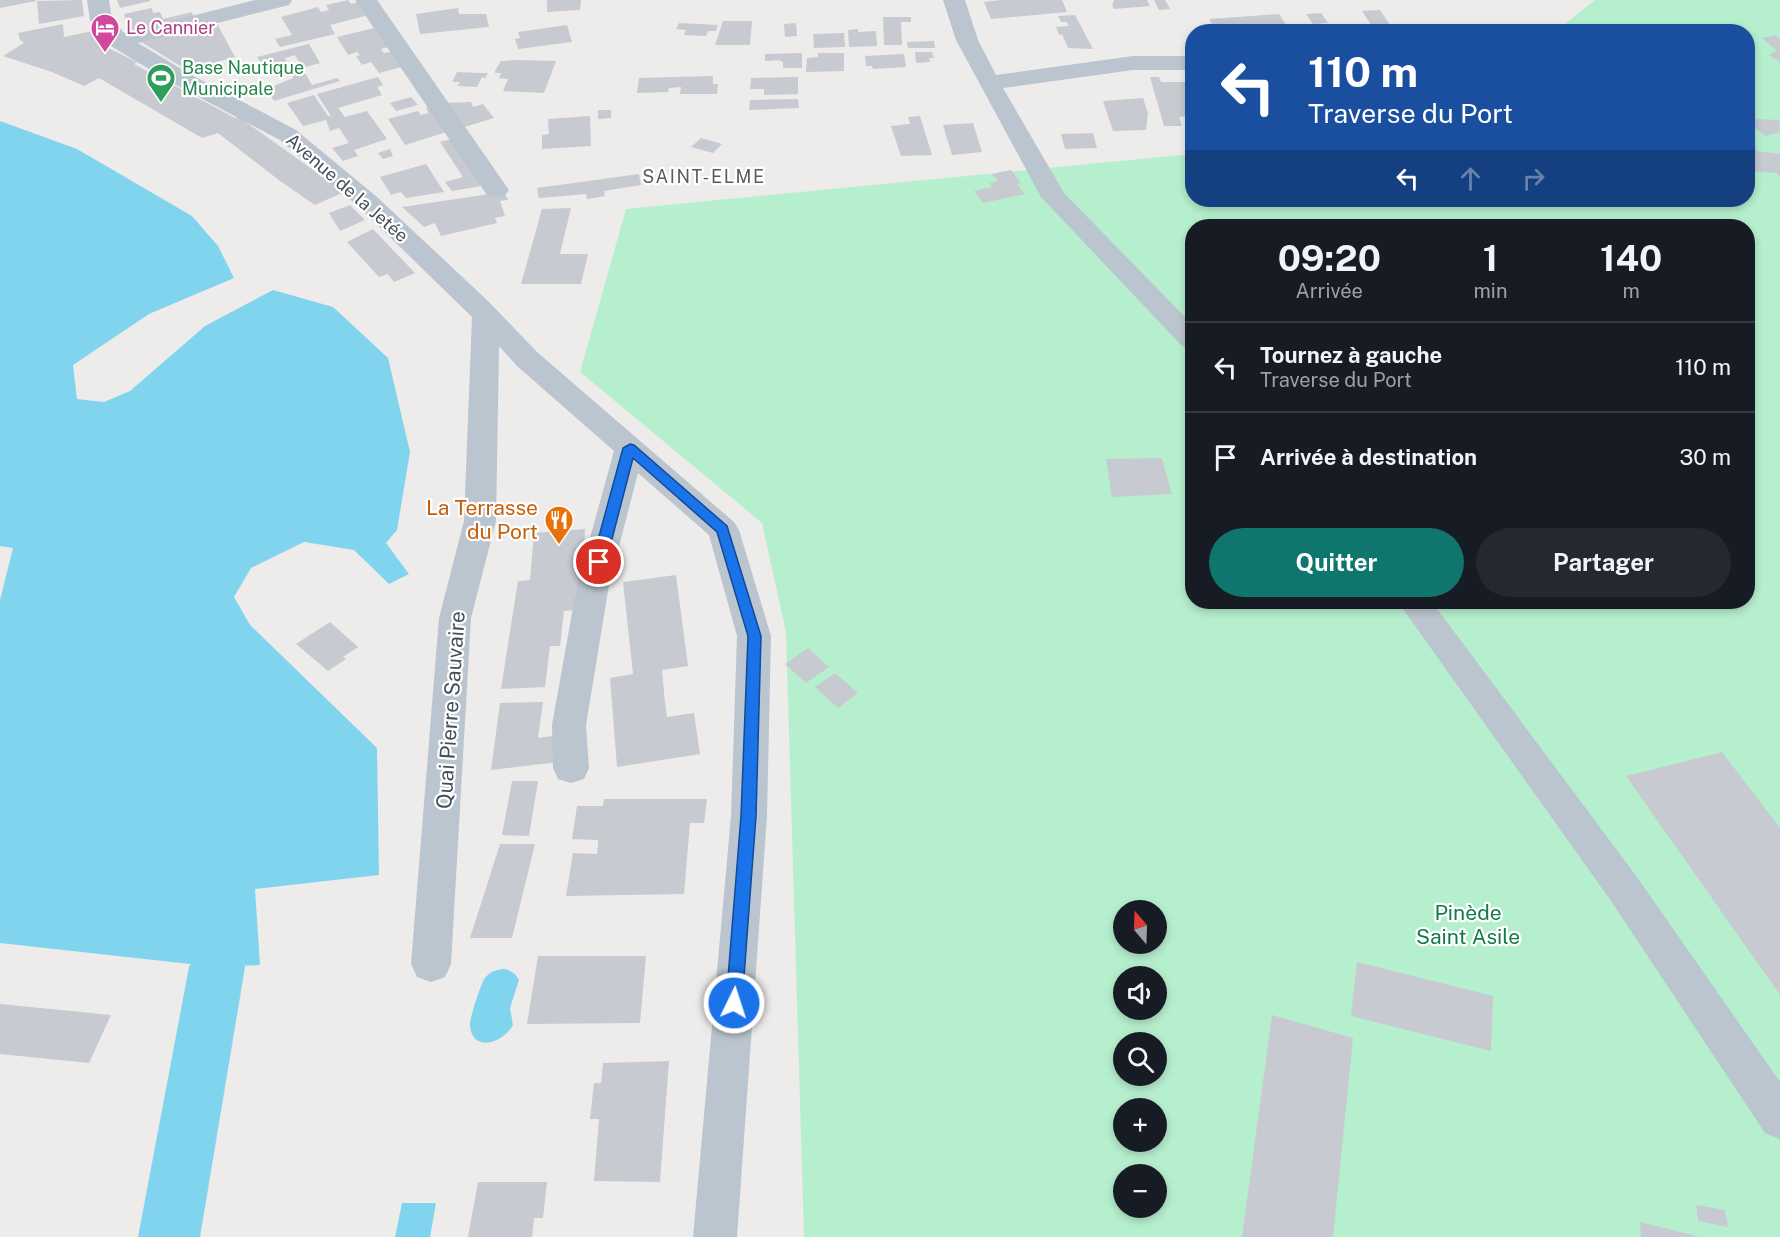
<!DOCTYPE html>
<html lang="fr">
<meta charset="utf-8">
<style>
:root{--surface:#171b24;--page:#242831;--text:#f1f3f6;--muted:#9ea1a6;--line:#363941;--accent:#0f766e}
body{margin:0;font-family:"Public Sans",sans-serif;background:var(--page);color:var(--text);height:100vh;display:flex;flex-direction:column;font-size:22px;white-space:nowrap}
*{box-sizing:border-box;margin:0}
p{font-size:20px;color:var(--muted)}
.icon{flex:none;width:33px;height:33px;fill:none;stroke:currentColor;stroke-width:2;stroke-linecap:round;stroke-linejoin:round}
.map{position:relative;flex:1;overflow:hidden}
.drawer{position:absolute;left:1185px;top:219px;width:570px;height:390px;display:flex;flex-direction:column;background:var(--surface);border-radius:24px;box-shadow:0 3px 9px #0003}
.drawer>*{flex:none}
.guide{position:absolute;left:1185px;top:24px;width:570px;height:183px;border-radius:24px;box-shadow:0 3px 9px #0003;background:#1a4fa0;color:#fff;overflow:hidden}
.needle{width:39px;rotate:341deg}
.controls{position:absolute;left:1113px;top:900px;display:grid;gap:12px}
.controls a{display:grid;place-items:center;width:54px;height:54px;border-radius:50%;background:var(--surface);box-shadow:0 3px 9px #0003;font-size:30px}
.pin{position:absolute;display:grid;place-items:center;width:51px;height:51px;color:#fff;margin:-26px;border:3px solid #fff;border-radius:50%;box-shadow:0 2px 6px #0007}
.me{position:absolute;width:66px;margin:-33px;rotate:4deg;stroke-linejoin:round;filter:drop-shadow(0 0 4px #0008)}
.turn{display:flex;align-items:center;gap:21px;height:126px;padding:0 24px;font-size:27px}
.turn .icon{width:78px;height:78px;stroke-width:2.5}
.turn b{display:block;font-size:42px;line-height:51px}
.lanes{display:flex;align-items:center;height:57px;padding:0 24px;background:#0003;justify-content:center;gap:30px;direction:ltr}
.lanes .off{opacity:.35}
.eta{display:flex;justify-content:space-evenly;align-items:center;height:102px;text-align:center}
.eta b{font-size:36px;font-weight:700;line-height:42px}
.primary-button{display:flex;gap:12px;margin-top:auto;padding:12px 24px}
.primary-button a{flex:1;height:69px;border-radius:36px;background:var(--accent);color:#fff;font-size:24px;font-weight:700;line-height:69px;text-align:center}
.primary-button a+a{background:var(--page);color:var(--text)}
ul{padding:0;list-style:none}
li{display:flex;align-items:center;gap:18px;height:90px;padding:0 24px;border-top:2px solid var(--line)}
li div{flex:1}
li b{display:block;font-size:22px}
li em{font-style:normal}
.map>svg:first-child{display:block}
</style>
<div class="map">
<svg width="1780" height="1237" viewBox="0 0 1780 1237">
<rect width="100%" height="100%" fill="#eeebeb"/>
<!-- green -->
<path fill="#b6efce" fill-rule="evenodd" d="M1595,0H1780V1237H804L786,632L762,523L580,372L626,209L1192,154V200H1748V32L1556,31ZM1192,226H1748V602H1192ZM1124,910H1156V944H1124ZM1124,976H1156V1010H1124ZM1124,1042H1156V1076H1124ZM1124,1108H1156V1142H1124ZM1124,1174H1156V1208H1124Z"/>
<!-- water -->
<path fill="#81d4ee" d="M0,121L77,149L192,216L218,246L234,278L149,314L73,365L77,399L104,402L130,391L205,326L273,290L333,307L388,358L410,452L397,530L386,543L409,574L389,584L354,550L304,542L251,568L234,597L250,625L377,748L379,875L255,889L260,965L217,967L0,943V600L13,548L0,546Z
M506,969L515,974L519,980L510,1008L513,1025C504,1042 473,1054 470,1026C469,1020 481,983 485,978C491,971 497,969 506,969Z
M402,1203H436L430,1237H395Z"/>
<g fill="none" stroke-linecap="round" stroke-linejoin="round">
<!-- canal -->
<path fill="#81d4ee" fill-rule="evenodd" d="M217,941L237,949L245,967L200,1237H138L189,967L197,949Z"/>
</g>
<!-- building -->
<path fill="#c7cad0" d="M0,0H36V1L0,8Z
M82,0L84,16L39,24L37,1Z
M117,0H150V1L120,8Z
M348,0L351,4L360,2L369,15L330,25L335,34L280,47L275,39L292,35L281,17L318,7L321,12L329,10L326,5Z
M547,0H581L580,10L547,12Z
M1001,0H1062L1067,12L991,19L984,2Z
M1114,0H1147L1150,6L1114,9L1112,5Z
M1154,0H1165L1170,9L1159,10Z
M152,8L153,13L160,12L163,19L192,12L194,19L130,33L124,14Z
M458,8L459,14H486L489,27L420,34L416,14Z
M1380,10L1392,28L1374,29L1362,11Z
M1321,13L1328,23L1313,24L1306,14Z
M1279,14L1287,26L1284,29L1271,32H1216L1209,19Z
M1075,15L1093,49L1068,48L1062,34L1059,35L1056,27L1069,26L1067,22H1061L1058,16Z
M883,17H911V22H901L902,45H884Z
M215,20L235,57L187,70L138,40Z
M723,21H752L750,45H715Z
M679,23L718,25L716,31H708L706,36L684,35L686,30L676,29Z
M796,23L797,36L785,37L784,24Z
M63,24L64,37L93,31L100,44L137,62L134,64L235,118L239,117L344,192L315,205L280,181L218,133L202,138L99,78L84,86L52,72L3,56L24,43L20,40L18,33Z
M567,25L572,42L518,49L515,39L520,38L518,32Z
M378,27L391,46L381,49L384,53L394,51L405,66L379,73L371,62L362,65L356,56L360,55L357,52L348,55L337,37Z
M858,29V32L876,31L877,46L849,47L848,30Z
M844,33L845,47L814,48L813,34Z
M1775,35L1780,38V62L1769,55L1777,51L1762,38Z
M934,41L935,48H908L907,42Z
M309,44L320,63L302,68L295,55L285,58L291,71L302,68L312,85L337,78L340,81L274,101L266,89L293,78L291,74L278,78L276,75L270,76L257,57Z
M915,52H932L934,58H929L930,62L916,63Z
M802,53V68H783V62L779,60L765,61V54Z
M818,53H844V71L806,72L807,58L818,57Z
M904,54L906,67L873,69L872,66H866L865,56Z
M517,60L556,61L544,93L503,91L508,79L499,78L501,73H495V71L501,61Z
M457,72L480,73H488L485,78L482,77L477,87L457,86L460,82H452Z
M713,76V84H718L717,94H680L681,87L669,88L668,92L637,93L639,78Z
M378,77L383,85L377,87L382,95L338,108L345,117L367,111L387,139L354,150L358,156L343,161L332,148L349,143L339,128L330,131L326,120L303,126L287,103L314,95L328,116H331L317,94Z
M798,77V94L764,95V89H750L751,78Z
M1150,77H1159L1161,82H1189L1191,90L1185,91L1192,116L1179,117L1182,126H1164Z
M411,97L418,105L396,111L390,103Z
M1143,98L1148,113L1146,130L1113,131L1103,101Z
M798,99L799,108L749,110L750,100Z
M471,102L473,107L483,104L494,118L461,128L441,103Z
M432,106L450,131L405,145L388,119L418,111L421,115L429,113L426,108Z
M598,110H611V118L598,119Z
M590,116L591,146L542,149V135L549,134L548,119Z
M920,116L932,155L901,156L891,126L910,124L908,117Z
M1753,119L1779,120L1780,132L1766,136L1748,123Z
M973,123L982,152L952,155L943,125Z
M1748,130L1757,151L1780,154V178L1777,173L1748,171Z
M1093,133L1097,148L1065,149L1061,134Z
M455,138L487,185L452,191L445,182L463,177L440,142Z
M701,138L722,144L713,153L691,147Z
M390,149L393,156L383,159L378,153Z
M426,164L444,192L406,198L401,192L391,195L380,177Z
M1011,170L1021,183L1017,184L1025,194L983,203L974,191L992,187L990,183L998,181L992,174Z
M639,174L641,185L604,191L605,196L587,199L586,194L539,198L537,188Z
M504,192L508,200L500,201L505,216L495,218L497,223L441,236L435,223L424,227L402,207Z
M350,205L365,220L340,231L329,213Z
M571,208L560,254H588L581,284H521L542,209Z
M373,229L415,273L394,282L388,274L379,277L347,242Z
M1162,458L1172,494L1112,497L1106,459Z
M585,529L582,587L576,589L574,610L564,611L560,646H550L545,687L501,689L518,581L530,580L534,533Z
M676,575L688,666L662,670L665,703L667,717L694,713L700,754L617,767L610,678L633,674L623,582Z
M330,622L358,647L343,657L346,659L328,671L296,644Z
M808,648L829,667L806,683L785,664Z
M835,673L858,693L838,708L815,687Z
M543,702L538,738L560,735L558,762L491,770L500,703Z
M1722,752L1780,828V995L1626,776Z
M512,781H538L529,836L502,835Z
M604,799H707L704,823H690L684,894L566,896L573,853L597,854L598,844V840L572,839L577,806H603Z
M500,844H535L512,938H470Z
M538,956H646L640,1023L527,1024Z
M1357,962L1493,996L1491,1051L1351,1016Z
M0,1004L111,1015L89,1063L0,1054Z
M1272,1015L1353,1038L1333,1237H1242Z
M669,1061L660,1182L594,1181L599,1119H590L594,1083H601L603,1063Z
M478,1182H547L543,1218H534L532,1237H468Z
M1696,1205L1725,1210L1728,1227L1698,1221Z
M1640,1222L1697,1236V1237H1641Z"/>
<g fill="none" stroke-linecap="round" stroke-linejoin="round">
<!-- minor -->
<path fill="#bbc5cf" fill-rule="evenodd" d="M87,0H109L112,19L124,33L255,0H292L289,5L138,43L188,73L296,130L377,197L488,301L537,352L734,522L739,530L771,636L767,816L737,1237H693L731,816L737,636L709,535L638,473L609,585L586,725L589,768L584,779L571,783L558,779L553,768L552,725L577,585L614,451L517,366L499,346L496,521L471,618L451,964L445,977L431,982L417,977L411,964L439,618L464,521L472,317L359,207L280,140L172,83L111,46L90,20Z
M355,0H377L509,190L505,195L496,198L487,195Z
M943,0H965L978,40L996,75L1133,56H1192V70H1133L1003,88L1064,193L1192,324V349L1182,346L1041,197L956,40Z
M1398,602H1432L1637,877L1780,1082V1139L1765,1133L1611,901Z"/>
</g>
<!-- route -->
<path fill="#1a73e8" stroke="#114b97" stroke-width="1.5" d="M630,444L634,445L727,526L761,636L756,816L742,1003L740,1009L734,1011L728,1009L726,1003L741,816L748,636L717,532L633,458L606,562L599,567L594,565L592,562L623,448Z"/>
<!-- icons -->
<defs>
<g id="hotel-pin" transform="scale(1.5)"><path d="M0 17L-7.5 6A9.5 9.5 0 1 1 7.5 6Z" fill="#d1479c" stroke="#fff"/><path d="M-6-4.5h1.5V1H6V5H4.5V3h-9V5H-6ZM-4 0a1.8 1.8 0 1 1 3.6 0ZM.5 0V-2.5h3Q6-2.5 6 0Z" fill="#fff"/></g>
<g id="stadium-pin" transform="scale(1.5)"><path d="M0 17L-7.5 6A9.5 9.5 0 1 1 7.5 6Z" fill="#2e9e5b" stroke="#fff"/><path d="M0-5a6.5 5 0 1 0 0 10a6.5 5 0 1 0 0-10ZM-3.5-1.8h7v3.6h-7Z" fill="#fff"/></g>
<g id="restaurant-pin" transform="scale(1.5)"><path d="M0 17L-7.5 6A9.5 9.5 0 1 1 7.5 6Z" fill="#e8710a" stroke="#fff"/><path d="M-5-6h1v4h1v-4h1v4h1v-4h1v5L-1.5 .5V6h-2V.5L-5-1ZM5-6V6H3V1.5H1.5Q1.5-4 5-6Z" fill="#fff"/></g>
</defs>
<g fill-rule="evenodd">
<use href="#hotel-pin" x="105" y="28"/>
<use href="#stadium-pin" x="161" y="78"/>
<use href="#restaurant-pin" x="559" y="520"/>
</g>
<g text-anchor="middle" stroke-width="4.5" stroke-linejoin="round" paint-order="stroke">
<!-- far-hotel labels -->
<g font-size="18" fill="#b23c85" stroke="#fff" text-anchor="start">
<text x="126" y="34">Le Cannier</text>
</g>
<!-- far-leisure labels -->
<g font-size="18" fill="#27864d" stroke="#fff" text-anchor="start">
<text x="182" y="74">Base Nautique<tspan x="182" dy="21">Municipale</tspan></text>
</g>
<!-- far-neighbourhood labels -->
<g font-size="18" letter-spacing="1.5" fill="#585b60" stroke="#fff">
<text x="704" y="183">SAINT-ELME</text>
</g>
<!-- far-street labels -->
<g font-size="18" fill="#434e59" stroke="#fff">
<text transform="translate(347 188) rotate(41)" y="6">Avenue de la Jetée</text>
</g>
<!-- food labels -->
<g font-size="21" fill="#c56008" stroke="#fff" text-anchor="end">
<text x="538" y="515">La Terrasse<tspan x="538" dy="24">du Port</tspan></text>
</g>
<!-- street labels -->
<g font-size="21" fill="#434e59" stroke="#fff">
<text transform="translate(451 710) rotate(-86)" y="7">Quai Pierre Sauvaire</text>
</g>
<!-- park labels -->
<g font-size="21" fill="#137b4a" stroke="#fff">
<text x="1468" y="920">Pinède<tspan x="1468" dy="24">Saint Asile</tspan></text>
</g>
</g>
</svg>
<div class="controls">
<a><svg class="needle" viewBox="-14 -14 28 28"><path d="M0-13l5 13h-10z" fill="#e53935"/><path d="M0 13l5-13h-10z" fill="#9ea1a6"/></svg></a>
<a><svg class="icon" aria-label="sound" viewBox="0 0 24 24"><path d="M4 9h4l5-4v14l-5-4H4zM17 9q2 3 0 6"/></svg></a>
<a><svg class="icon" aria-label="search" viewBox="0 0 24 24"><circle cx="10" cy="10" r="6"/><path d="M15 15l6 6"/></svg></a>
<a>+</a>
<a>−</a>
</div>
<div class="pin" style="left:599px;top:562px;background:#d93025"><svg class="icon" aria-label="arrive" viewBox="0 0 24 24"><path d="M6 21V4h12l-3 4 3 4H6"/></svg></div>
<svg class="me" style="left:734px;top:1003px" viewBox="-20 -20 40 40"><circle r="17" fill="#1a73e8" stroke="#fff" stroke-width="3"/><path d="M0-11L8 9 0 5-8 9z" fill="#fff"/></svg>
<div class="guide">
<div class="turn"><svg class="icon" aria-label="left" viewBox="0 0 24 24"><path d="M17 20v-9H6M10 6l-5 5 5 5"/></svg><div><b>110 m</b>Traverse du Port</div></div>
<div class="lanes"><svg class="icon" aria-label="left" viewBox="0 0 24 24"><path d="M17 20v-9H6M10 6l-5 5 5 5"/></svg><svg class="icon off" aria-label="ahead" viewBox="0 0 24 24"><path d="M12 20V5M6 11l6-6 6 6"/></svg><svg class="icon off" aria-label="right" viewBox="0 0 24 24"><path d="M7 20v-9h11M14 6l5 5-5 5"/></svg></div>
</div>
<section class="drawer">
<div class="eta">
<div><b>09:20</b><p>Arrivée</p></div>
<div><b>1</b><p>min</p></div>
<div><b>140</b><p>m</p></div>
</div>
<ul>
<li><svg class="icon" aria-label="left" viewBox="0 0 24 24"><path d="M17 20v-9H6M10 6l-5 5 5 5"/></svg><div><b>Tournez à gauche</b><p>Traverse du Port</p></div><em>110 m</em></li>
<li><svg class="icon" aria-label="arrive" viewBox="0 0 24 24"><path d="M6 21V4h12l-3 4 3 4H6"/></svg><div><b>Arrivée à destination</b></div><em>30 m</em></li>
</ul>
<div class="primary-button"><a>Quitter</a><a>Partager</a></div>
</section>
</div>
